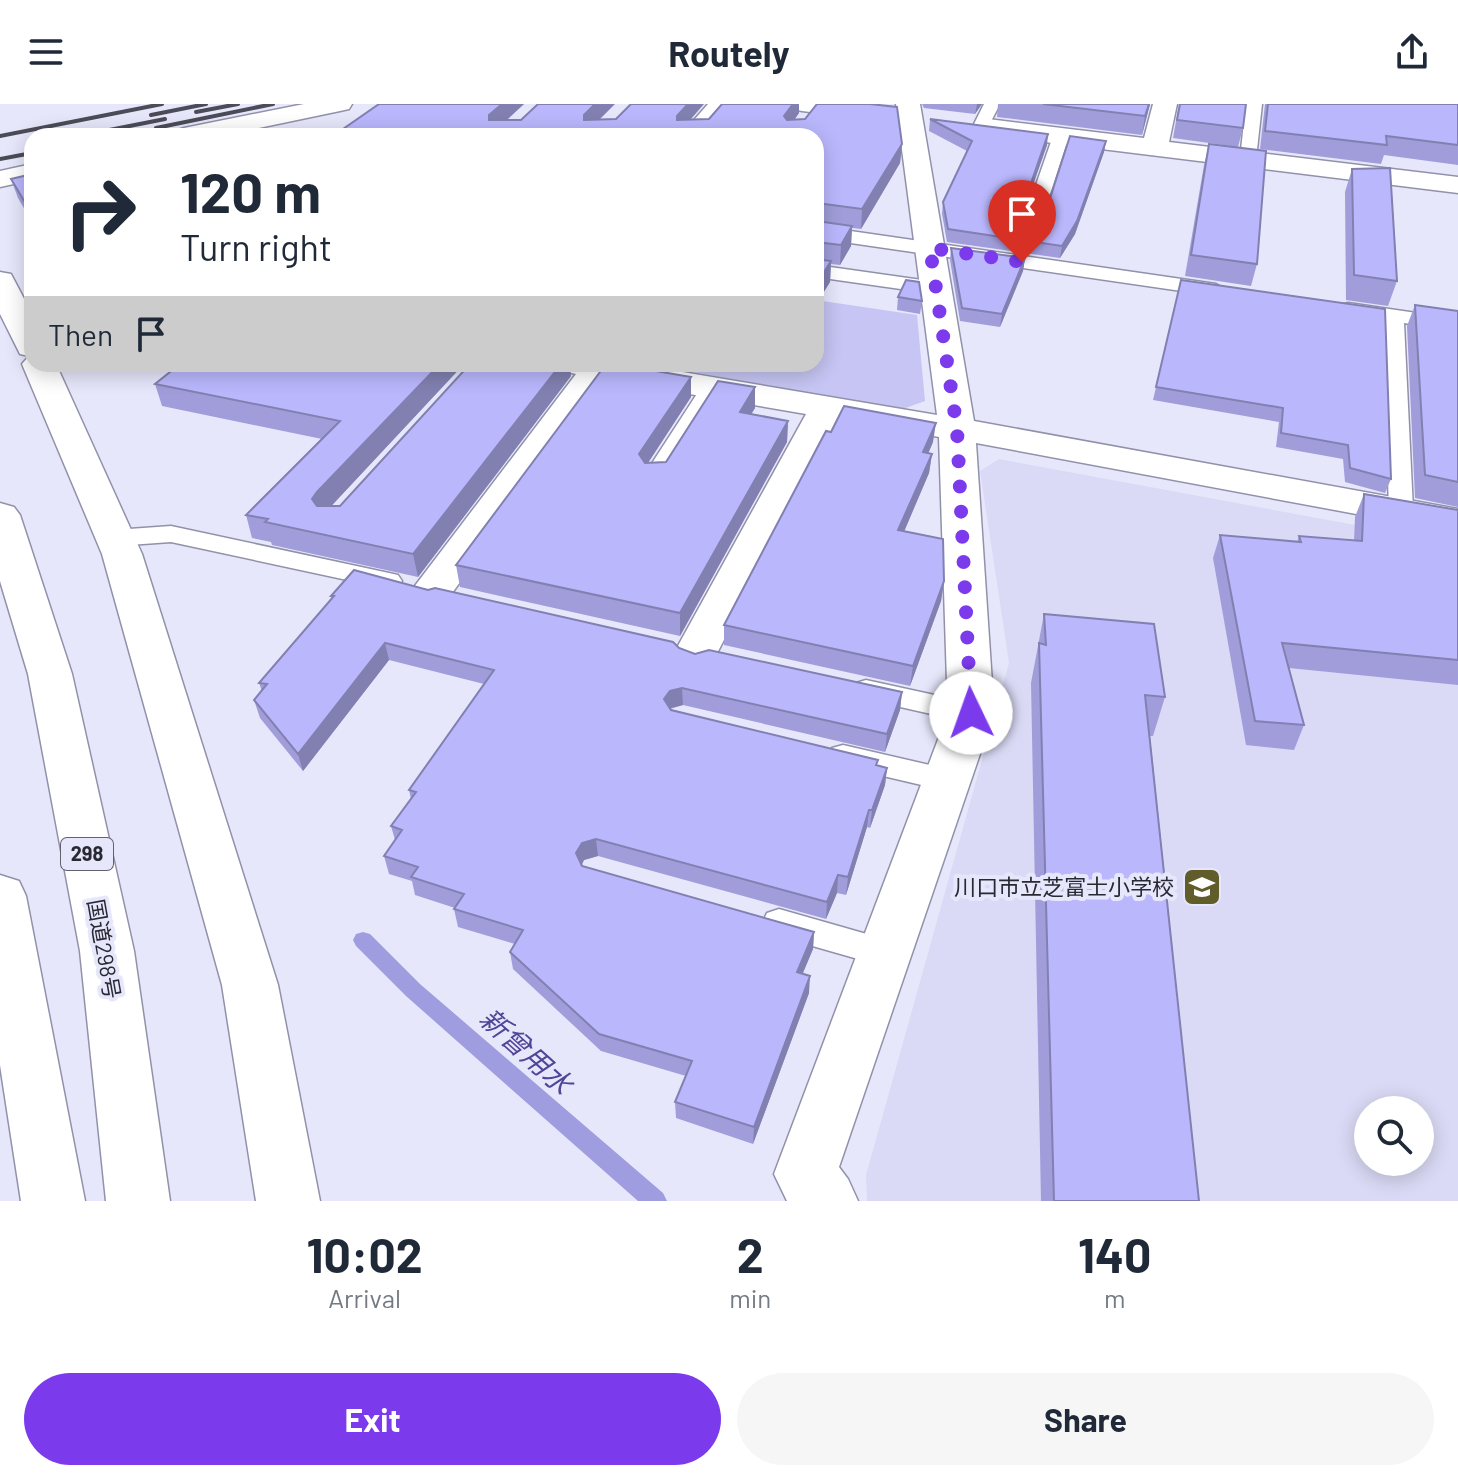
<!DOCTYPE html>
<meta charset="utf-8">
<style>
:root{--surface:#fff;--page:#f6f6f7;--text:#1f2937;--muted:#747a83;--accent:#7c3aed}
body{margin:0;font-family:Barlow,"Noto Sans JP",sans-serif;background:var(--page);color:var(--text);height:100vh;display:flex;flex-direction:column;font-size:30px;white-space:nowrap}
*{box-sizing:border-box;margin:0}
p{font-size:26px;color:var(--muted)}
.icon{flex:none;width:44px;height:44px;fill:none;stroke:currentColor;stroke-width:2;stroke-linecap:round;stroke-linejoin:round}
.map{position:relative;height:1097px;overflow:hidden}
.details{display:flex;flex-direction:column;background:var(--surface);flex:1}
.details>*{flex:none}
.hud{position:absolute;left:24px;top:24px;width:800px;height:244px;border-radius:24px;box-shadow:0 4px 20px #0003;background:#fff;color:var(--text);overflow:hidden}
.tools{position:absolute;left:1354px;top:992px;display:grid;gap:16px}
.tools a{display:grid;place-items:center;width:80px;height:80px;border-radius:50%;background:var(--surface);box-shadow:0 4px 20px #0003;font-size:40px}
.pin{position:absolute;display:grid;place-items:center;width:68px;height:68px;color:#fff;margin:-82px -34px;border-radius:50% 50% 50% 0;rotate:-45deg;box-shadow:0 0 8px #0007}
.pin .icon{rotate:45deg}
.me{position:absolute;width:88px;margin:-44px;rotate:357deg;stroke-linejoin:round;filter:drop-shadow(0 0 6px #0008)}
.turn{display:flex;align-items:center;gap:28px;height:168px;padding:0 24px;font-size:36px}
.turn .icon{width:104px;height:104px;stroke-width:2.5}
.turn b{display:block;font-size:56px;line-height:68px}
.then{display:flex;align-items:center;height:76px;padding:0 24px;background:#0003;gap:16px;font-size:30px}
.eta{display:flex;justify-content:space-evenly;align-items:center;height:136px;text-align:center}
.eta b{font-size:48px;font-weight:700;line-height:56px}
.action{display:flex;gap:16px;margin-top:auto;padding:16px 24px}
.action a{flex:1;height:92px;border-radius:48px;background:var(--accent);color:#fff;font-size:32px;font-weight:700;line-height:92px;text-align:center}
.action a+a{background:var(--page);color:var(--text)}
header{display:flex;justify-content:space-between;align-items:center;height:104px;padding:0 24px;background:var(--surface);font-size:36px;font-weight:700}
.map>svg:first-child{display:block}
</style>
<header><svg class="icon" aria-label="menu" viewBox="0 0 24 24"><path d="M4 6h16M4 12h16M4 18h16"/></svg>Routely<svg class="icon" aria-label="share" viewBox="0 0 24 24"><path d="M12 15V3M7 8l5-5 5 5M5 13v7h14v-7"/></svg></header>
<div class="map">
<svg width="1458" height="1097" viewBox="0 0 1458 1097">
<rect width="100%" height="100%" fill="#e7e7fc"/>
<!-- built -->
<path fill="#dadaf6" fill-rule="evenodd" d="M999,355L1458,440V1097H867L866,1071L1009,559L980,367ZM1368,1006H1420V1058H1368Z"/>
<!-- green -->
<path fill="#c6c5f3" d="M816,196L917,211L925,297L900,306L666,263L668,260H816Z"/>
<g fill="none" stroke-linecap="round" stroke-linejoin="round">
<!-- stream -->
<path fill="#9f9ce0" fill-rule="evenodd" d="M363,828L370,830L420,880L663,1089L667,1097H638L406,892L356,842L353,836L356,830Z"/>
<!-- lane casing -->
<g stroke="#9191aa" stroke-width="3">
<path id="lane" d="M984,0H1000L987,25L981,27L973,22Z
M1246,0H1262L1256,55L1248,60L1240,55Z
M1061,27L1069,32L1039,124L1037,128H1023L1021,124L1053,32Z
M816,122L1216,180L1226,186L1216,192L816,134Z
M816,161L936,178L946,184L936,190L816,173Z
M1348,199L1458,215V227L1404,219L1413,406L1410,411H1392L1389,406L1383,216L1341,209L1338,205L1341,201Z
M712,277L723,284L667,373L664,378H646L643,373L704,279Z
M171,422L389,469L398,471L402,477L398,483L389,485L171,438L115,442L106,439L102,434L106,429L115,426Z
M866,576L971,599L981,602L986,609L981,616L971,619L856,593L852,586L856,579Z
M843,641L947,665L958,668L962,676L958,684L947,687L832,660L828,652L832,644Z
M779,805L898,839L903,849L898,859L886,863L767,829L762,819L767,809Z"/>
</g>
<!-- street casing -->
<g stroke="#9191aa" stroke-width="3">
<path id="street" d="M304,0H352L349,5L340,7L221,32H171L175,27L184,24Z
M708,0H733L707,32H680Z
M790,0H863L885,4L888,9L885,14L876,16L802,7L793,5Z
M896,0H920L974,317L1458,405V429L976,339L994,609L839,1063L848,1075L858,1097H787L774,1070L948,609L939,333L838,315L712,559L696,564L680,559L674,549L806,310L607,276L447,496L432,500L417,496L411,487L576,270L563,267L558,260H635L937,311Z
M1153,0H1177L1169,38L1458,73V89L988,31L979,28L975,23L979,18L988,15L1144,34Z
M32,60V76L0,83V67Z
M0,168L11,170L32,210V260H56L142,450L278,881L320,1097H256L222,881L102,450L22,260L29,252L20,250L0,210Z"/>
</g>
<!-- highway casing -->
<g stroke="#9191aa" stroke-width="3">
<path id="highway" d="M0,399L14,403L20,411L72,570L134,847L170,1097H106L80,847L28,570L0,477Z
M0,771L19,777L26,792L85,1097H21L0,961Z"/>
</g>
<!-- lane -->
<use href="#lane" fill="#fff" fill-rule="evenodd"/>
<!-- street -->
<use href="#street" fill="#fff" fill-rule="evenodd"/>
<!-- highway -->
<use href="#highway" fill="#fff" fill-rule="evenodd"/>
<!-- rail -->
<path stroke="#4c4c58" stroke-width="4" d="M196,8L238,0
M151,11L206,0
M156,24L273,0
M0,32L162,0
M79,32L165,15
M0,55L32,49"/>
</g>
<!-- wall -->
<path fill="#a09dda" d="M379,0H524L507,16L709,15L722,0H799V9L794,16L902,40L900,59L861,125L852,124L851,142L840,161L831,160L830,178L820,194H816V32H333Z
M922,0H982L975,10L924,4Z
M998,0H1150L1142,31L997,13Z
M1179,0H1246L1243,24L1238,43L1173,34Z
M1265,0H1458V61L1384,51L1381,60L1260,45Z
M930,15L1047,41L1022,113L1025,119H1039L1106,37L1104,48L1075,130L1060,154L947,138L942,110L943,98L967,47L929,27Z
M1209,40L1257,160L1251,182L1185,172L1204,61Z
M1352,65L1397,177L1388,202L1346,196L1345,88Z
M32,70V118L18,94L11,75Z
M951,144L1025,154L1023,167L1000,223L960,217L950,156Z
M1181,176L1391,375L1385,389L1345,378L1343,355L1276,343L1279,318L1153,296Z
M898,193L922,197L920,210L897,206Z
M1415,201L1458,207V403L1415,394L1407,222Z
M180,260H464L331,402H340L571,272L418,473L272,441L271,438L252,434L246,411L322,335L162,302L155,280Z
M691,273V293L648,359L666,358L755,283V304L751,310L788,317L787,338L680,532L460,483L456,461Z
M933,338L928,350H932L929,369L904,428L944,477L941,497L910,582L724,541V521Z
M1364,390L1458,406V581L1289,564L1304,621L1294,646L1246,641L1213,454L1220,431L1297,438L1299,432L1354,437L1355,413Z
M428,486L679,544L695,550L902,588L900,606L885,648L683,601L670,605L887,664L885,681L870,724L867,723L846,791L837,789L826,815L598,752L584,756L582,761V762L814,828L813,845L803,869L809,889L753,1040L676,1014L675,998L686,972L601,947L513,865L510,848L515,840L458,823L454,805L455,804L415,791L412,777L389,770L384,752L395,736L391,722L411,695L409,686L484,580L389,556L303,667L260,614L254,596L262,587L259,579L332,494L331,492Z
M1044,510L1165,593L1153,632H1150L1199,1097H1041L1031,579Z"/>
<!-- shaded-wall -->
<path fill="#8280b1" d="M502,0H524L491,30L489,11Z
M595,0H615L585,30L584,11Z
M688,0H704L678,30L677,12Z
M793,0H799V9L784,30V12Z
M977,0H982L975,10Z
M1149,0H1150L1142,31L1145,12Z
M1048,30L1047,41L1018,123L1020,111Z
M1106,37L1104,48L1075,130L1060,154L1062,142Z
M902,40L900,59L861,125L862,105Z
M852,122L851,142L840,161L841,141Z
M1025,154L1023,167L1000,223L1002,210Z
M831,157L830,178L820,194L821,173Z
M440,260H464L323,411L312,395L317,388Z
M561,260H570L571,272L418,473L413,450Z
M691,273V293L640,371L639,350Z
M755,283V304L740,329V308Z
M788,317L787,338L680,532V509Z
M936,319L933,338L920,368L923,348Z
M932,350L929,369L896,446L898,426Z
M944,477L941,497L910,582L913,562Z
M385,539L389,556L303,667L298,650Z
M682,584L683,601L671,604L665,612L664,595L670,587Z
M902,588L900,606L885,648L887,630Z
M887,664L885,681L870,724L872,706Z
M869,706L867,723L846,791L848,773Z
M596,735L598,752L584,756L578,767L576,749L582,739Z
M838,771L837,789L826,815L827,798Z
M814,828L813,845L796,885L797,868Z
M810,872L809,889L753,1040L754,1023Z"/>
<!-- building -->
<path fill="#bab7fd" stroke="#8280b1" stroke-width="2" d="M379,0H502L489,11V16H521L538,0H595L584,11V16L616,15L631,0H688L677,12V16L709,15L722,0H793L784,12L787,16L805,15L817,0H870L897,3L902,40L862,105L817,99L816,100V32H333Z
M1043,0H1149L1145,12Z
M1180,0H1246L1243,24L1177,16Z
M1268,0H1458V41L1386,32L1387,41L1265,27Z
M930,15L1048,30L1020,111L1025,119H1039L1044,113L1070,32L1106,37L1077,117L1062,142L948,125L943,98L972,37Z
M240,28L266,32H234Z
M1209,40L1266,47L1257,160L1191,151Z
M1390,64L1397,177L1354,171L1352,65Z
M32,70V110L11,75Z
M816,114V117L852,122L841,141L816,138Z
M951,144L1025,154L1002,210L962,204Z
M816,155L831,157L821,173L816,172Z
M906,176L919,178L922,197L898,193Z
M1181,176L1385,205L1391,375L1350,364L1348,341L1281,329L1283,304L1156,283Z
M1415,201L1458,207V378L1425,371Z
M180,260H440L317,388L312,395L317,402H340L470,260H561L413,450L265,418L268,415L246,411L340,317L155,280Z
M606,260H615L691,273L639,350L645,359L666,358L718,277L755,283L740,308L788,317L680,509L456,461Z
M844,302L936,319L923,348L932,350L898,426L943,435L944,477L913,562L724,521L826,327L831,328Z
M1364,390L1458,406V556L1282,539L1304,621L1255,617L1220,431L1301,438L1299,432L1362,437Z
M354,466L428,486L435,484L673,538L679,544L695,550L709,546L902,588L887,630L682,584L670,587L664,595L671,606L878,656L876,661L887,664L872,706H869L848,773L838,771L827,798L596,735L582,739L576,749L582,762L814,828L797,868L810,872L754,1023L675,998L692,957L599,930L510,848L523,826L454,805L464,790L411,773L418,763L384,752L402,726L391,722L416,688L409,686L494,566L385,539L298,650L254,596L267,580L259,579L334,492H331Z
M1044,510L1154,520L1165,593L1145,591L1199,1097H1054L1039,539L1046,541Z"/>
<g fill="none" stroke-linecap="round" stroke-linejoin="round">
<!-- route -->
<path stroke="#7c3aed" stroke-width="14" stroke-dasharray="0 25.2" d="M971,609L957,325L930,144L1022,158"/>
</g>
<!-- icons -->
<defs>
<g id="school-square" transform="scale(2)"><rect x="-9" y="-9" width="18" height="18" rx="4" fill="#605d2a" stroke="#e7e7fc"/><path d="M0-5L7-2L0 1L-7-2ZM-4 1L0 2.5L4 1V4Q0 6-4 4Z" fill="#fff"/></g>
</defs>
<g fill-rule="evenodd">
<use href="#school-square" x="1202" y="783"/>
</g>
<g text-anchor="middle" stroke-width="8" stroke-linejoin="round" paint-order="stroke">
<!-- shield labels -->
<rect fill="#e7e7fc" stroke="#62626f" stroke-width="2" x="61" y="734" width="52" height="32" rx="6"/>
<g font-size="20" font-weight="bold" fill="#292933">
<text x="87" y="757">298</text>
</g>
<!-- poi labels -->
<g font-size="22" fill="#292933" stroke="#e7e7fc" text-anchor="end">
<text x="1174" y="791">川口市立芝富士小学校</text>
</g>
<!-- street labels -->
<g font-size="22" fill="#292933" stroke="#e7e7fc">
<text transform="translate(104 845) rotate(80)" y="8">国道298号</text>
</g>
<!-- near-water labels -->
<g font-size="28" font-style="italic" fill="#504597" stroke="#e7e7fc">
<text transform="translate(526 947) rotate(42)" y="10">新曾用水</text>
</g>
</g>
</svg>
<div class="tools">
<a><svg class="icon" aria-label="search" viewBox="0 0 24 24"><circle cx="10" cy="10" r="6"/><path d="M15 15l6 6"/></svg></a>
</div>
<div class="pin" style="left:1022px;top:158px;background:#d93025"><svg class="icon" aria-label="arrive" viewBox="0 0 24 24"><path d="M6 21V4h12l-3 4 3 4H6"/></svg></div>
<svg class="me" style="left:971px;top:609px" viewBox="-20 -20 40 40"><circle r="19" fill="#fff"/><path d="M0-13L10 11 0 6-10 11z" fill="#7c3aed"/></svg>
<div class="hud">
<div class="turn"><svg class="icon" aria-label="right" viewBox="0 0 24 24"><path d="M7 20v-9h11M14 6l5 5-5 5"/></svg><div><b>120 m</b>Turn right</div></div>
<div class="then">Then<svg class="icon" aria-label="arrive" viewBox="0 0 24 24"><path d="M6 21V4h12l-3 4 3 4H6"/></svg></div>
</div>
</div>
<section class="details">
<div class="eta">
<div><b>10:02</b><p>Arrival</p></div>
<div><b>2</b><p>min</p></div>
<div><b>140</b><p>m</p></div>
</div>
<div class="action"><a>Exit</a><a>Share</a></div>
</section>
